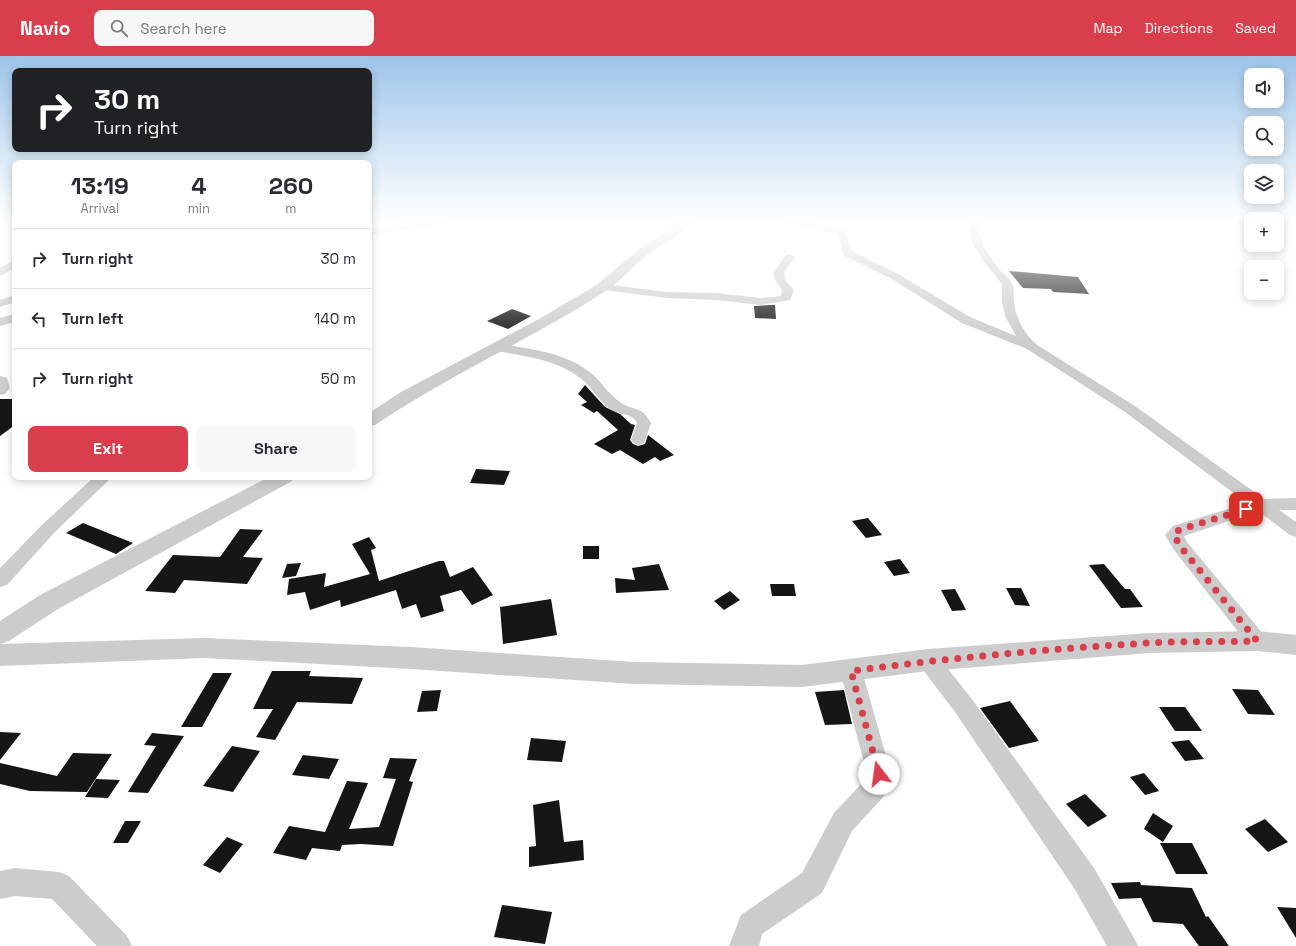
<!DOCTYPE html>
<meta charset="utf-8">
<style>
:root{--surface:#fff;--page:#f7f7f7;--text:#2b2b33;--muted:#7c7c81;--line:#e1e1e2;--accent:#d93e4c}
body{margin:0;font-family:"Space Grotesk",sans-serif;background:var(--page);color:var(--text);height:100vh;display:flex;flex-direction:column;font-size:15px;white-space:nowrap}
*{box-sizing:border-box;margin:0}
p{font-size:13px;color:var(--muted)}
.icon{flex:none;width:22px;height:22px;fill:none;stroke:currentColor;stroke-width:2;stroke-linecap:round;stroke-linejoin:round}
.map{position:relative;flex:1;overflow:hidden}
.side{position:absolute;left:12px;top:104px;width:360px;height:320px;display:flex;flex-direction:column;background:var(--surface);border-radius:8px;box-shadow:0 2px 10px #0003}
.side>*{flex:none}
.guide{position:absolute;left:12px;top:12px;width:360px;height:84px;border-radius:8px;box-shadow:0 2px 10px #0003;background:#202124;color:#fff;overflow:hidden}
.tools{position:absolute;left:1244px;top:12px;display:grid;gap:8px}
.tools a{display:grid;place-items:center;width:40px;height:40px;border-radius:8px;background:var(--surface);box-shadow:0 2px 10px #0003;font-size:20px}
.pin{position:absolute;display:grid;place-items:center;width:34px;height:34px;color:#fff;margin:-17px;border-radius:8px;box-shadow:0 2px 6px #0006}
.me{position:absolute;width:44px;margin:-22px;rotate:345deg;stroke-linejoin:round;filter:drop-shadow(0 0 3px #0008)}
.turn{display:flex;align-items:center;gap:14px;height:84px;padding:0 16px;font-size:18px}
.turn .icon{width:52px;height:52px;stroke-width:2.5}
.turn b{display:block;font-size:28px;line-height:34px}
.eta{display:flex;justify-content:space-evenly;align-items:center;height:68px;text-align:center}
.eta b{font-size:24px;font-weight:700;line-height:28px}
.button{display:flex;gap:8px;margin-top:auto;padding:8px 16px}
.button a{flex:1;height:46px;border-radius:8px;background:var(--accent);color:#fff;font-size:16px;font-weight:700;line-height:46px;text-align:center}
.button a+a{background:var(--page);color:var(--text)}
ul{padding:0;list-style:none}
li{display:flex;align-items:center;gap:12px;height:60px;padding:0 16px;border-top:1px solid var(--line)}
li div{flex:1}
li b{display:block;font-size:15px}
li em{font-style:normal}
header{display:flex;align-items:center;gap:24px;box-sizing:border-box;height:56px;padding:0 20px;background:var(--accent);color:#fff}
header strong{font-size:19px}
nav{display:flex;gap:22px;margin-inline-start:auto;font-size:14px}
.search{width:280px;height:36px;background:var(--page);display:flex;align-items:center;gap:10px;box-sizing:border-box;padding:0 14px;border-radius:8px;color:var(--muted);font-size:15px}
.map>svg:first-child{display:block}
</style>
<header>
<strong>Navio</strong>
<div class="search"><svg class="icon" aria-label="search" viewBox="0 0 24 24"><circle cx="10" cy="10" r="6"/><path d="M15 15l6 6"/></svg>Search here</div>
<nav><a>Map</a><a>Directions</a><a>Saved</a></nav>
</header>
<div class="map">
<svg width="1296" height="890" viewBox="0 0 1296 890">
<rect width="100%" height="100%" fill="#fff"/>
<!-- building -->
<path fill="#161616" d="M1009,215L1078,221L1089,238L1053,236L1051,233L1023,232Z
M770,249H775L776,263L755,262L754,250Z
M512,253L531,260L508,273L487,265Z
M585,329L605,351L620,358L631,368L635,369L630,384L633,388L638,390L645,388L648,379L674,399L660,405L655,401L643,408L620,394L612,398L594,388L618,374L597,355L594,357L581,349L587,346L578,338Z
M0,343H15V369L0,380Z
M476,413L510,415L504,429L470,427Z
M868,462L882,479L866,482L852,465Z
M83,467L133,487L116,498L66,477Z
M240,473L263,474L243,501L263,502L247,528L184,524L175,537L145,535L173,499L220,501Z
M369,481L376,492L371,494L379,525L439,505H444L450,521L473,511L493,539L472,549L461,534L440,540L444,555L421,562L416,548L402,553L396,534L341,551L340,544L310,554L305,536L287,539L289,523L326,517L324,531L370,518L352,488Z
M583,490H599V503H583Z
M900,503L910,517L894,520L884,506Z
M301,507L296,520L282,522L287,508Z
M659,508L669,534L616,537L615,522L635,524L632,512Z
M1104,508L1125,533H1130L1143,551L1121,552L1089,509Z
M770,528H794L796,540H772Z
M1006,532H1021L1030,550L1015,549Z
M955,533L963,548L966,554L952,555L941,534Z
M730,535L740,544L724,554L714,545Z
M551,543L557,579L503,588L500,551Z
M272,615H311L309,620L363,622L352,648L297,646L275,684L256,681L273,653H253Z
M213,617H232L202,671H181Z
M1232,633L1258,634L1275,659L1248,658Z
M441,634L437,655L417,656L422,635Z
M844,634L852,668L825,669L815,636Z
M1010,645L1039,685L1009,692L980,652Z
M1159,651H1185L1202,675H1175Z
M0,676L21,677L0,704Z
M152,677L184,680L148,737L128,736L156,690L144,689Z
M531,682L566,685L562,706L527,704Z
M1189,684L1204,703L1185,705L1171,686Z
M232,690L260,695L233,736L203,730Z
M73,697L112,698L87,736L30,735L0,728V707L57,720Z
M303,699L339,703L329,723L292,719Z
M390,702L417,703L409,725L413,726L393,790L361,788L342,789L340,795L312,792L306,804L273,797L289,770L325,776L347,725L368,727L349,773L379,771L396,723L383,722Z
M1144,717L1159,735L1145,739L1130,721Z
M96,723L120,724L108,742L85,741Z
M1085,738L1107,760L1088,771L1066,748Z
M559,744L564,786L583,784L584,804L529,811V791L536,790L533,749Z
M1153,757L1173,770L1163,786L1144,773Z
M1265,763L1288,786L1268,796L1245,773Z
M125,765H141L128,787H113Z
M227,781L243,788L220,817L203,809Z
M1160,787H1192L1208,818H1176Z
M1140,826L1141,829L1192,832L1206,861L1208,860L1229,890H1199L1183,868L1153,866L1141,842L1119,843L1111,827Z
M502,849L552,856L545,888L494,881Z
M1277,851L1296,852V882Z"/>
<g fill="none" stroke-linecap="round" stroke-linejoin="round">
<!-- minor -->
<path fill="#ccc" fill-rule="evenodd" d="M428,164H448L443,167L369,179V173Z
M785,164H801L845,174L852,195L898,218L970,261L1016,280L1005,260L1002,246V228L986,208L973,189L969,176V164H978C977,183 988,199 1000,214C1004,218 1010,222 1012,228C1015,234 1013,240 1014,246C1016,264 1025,278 1037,289L1135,350L1264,443L1296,442V454H1279L1296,466V481L1290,479L1258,455L1184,480L1187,486L1264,579L1267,585L1264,591L1257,593L1250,591L1174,494L1165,479L1173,470L1247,447L1125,356L1027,293L962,267L890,222L843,199L838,178L787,166Z
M790,198L795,201L784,216L785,224L794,234L790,244L761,249L716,244L667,242L603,234L598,231L603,228L667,236L716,237L761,242L781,240L782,234L775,224L774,216L786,199Z
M15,204V212L0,220V212Z
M15,239V246L0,251V244Z
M15,258V266L0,270V262Z
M497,287C529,293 567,296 592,318C602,326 609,339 620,346C634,356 640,348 651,367L644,387L639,389L634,387L631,384L637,367C631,356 619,359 610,353C598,345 592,330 580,322C554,302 523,301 493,294L491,291L493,288Z
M0,320L7,322L10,332L5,338L0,339Z
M94,421H112L55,476L7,529L0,531V512L43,468Z
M928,595L936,598L971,642L1094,812L1133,880L1138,890H1107L1074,832L955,656L920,610L917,604L920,598Z
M851,606L859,609L862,615L891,718L884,740L852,775L822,837L762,878L759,890H729L741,859L802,817L834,757L864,725L867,718L840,615L843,609Z
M15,812L59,816L69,820L127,880L132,890H97L52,843L15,840L0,843V815Z"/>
<!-- tertiary -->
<path fill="#ccc" fill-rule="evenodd" d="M680,164H693C681,180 662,188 647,199C633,210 621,225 606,235C531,283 449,319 375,369L369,370V357L401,336L539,263L598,228L639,193L658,182Z
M269,421H295L292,425L58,553L9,585L0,588V565L40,539Z
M1257,575L1296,579V599L1257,595L1149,597L928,615L802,631L634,628L411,613L205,602L0,610V588L205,582L411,591L634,606L802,609L928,593L1149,577Z"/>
</g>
<!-- sky -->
<linearGradient id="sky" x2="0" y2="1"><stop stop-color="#9dc5e9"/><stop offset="0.57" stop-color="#fff"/><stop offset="1" stop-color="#fff" stop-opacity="0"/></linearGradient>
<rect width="1296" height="288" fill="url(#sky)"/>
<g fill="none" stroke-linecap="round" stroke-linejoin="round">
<!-- route -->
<path stroke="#d93e4c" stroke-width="7" stroke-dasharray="0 12.6" d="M879,718L851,615C949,602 1049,593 1148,587C1184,585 1221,586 1257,585L1180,490L1174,479L1179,474L1246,453"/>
</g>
</svg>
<div class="tools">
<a><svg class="icon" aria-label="sound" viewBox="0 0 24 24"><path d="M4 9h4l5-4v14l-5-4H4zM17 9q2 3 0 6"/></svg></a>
<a><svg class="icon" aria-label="search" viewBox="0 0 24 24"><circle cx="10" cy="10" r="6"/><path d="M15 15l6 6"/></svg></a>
<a><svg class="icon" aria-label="layers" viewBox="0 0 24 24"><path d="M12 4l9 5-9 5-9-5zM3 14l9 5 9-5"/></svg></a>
<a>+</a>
<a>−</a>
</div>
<div class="pin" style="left:1246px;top:453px;background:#d93025"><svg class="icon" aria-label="arrive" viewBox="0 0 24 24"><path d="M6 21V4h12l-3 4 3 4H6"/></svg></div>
<svg class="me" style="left:879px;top:718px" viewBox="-20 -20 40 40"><circle r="19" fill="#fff"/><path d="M0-13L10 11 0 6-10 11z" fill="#d93e4c"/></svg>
<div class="guide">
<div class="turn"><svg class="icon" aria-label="right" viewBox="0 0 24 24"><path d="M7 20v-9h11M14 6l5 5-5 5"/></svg><div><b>30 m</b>Turn right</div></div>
</div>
<section class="side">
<div class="eta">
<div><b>13:19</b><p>Arrival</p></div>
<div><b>4</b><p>min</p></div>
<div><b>260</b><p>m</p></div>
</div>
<ul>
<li><svg class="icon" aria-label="right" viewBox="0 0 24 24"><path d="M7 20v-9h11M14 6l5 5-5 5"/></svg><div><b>Turn right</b></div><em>30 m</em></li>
<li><svg class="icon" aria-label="left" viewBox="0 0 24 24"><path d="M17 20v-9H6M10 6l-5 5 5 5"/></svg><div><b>Turn left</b></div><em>140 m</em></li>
<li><svg class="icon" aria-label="right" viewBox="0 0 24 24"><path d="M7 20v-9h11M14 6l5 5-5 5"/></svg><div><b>Turn right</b></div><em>50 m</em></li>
</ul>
<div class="button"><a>Exit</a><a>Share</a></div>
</section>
</div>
